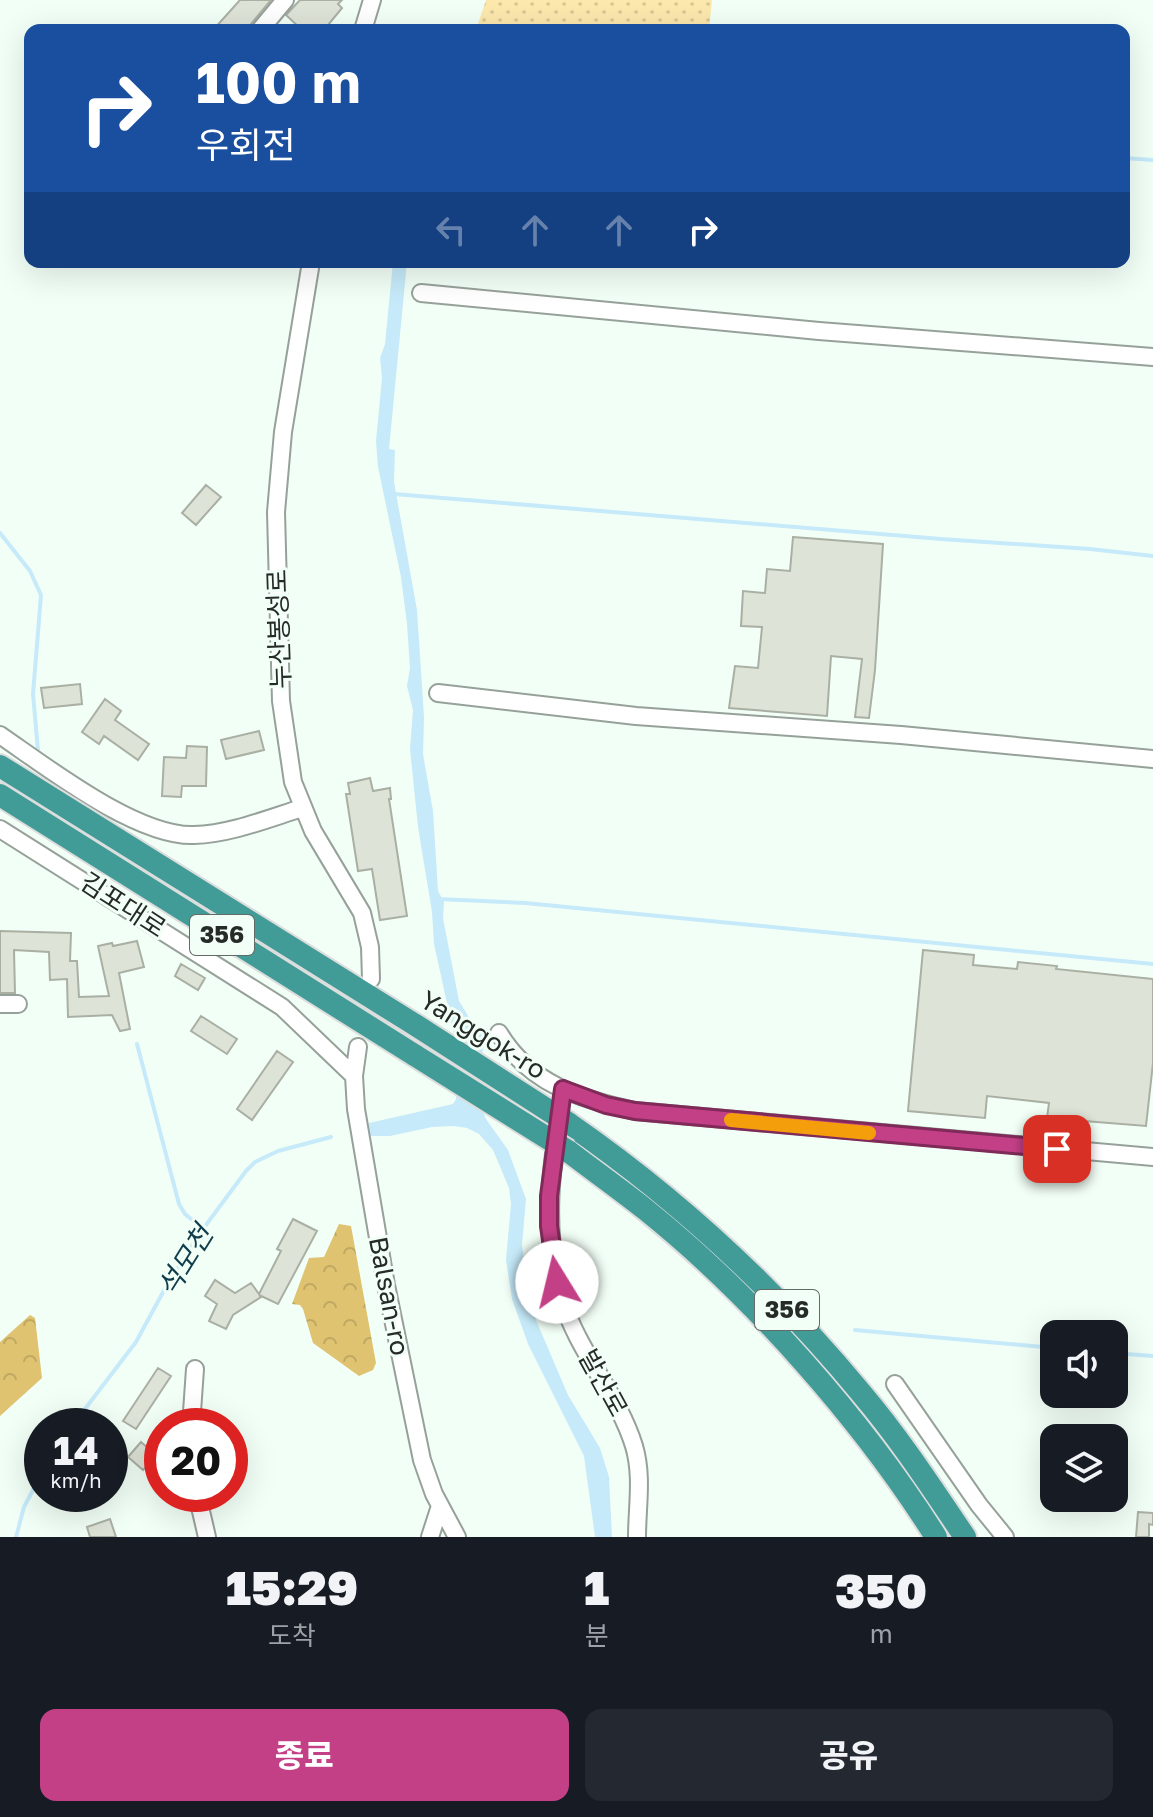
<!DOCTYPE html>
<html lang="ko">
<meta charset="utf-8">
<style>
:root{--surface:#171b24;--page:#242831;--text:#f1f3f6;--muted:#9ea1a6;--accent:#c34087}
body{margin:0;font-family:"Golos Text","Noto Sans KR",sans-serif;background:var(--page);color:var(--text);height:100vh;display:flex;flex-direction:column;font-size:30px;white-space:nowrap}
*{box-sizing:border-box;margin:0}
p{font-size:26px;color:var(--muted)}
.icon{flex:none;width:44px;height:44px;fill:none;stroke:currentColor;stroke-width:2;stroke-linecap:round;stroke-linejoin:round}
.map{position:relative;height:1537px;overflow:hidden}
.panel{display:flex;flex-direction:column;background:var(--surface);flex:1}
.panel>*{flex:none}
.top-card{position:absolute;left:24px;top:24px;width:1106px;height:244px;border-radius:16px;box-shadow:0 8px 32px #0002;background:#1a4fa0;color:#fff;overflow:hidden}
.buttons{position:absolute;left:1040px;top:1320px;display:grid;gap:16px}
.buttons a{display:grid;place-items:center;width:88px;height:88px;border-radius:16px;background:var(--surface);box-shadow:0 8px 32px #0002;font-size:40px}
.speed{position:absolute;left:24px;top:1408px;display:flex;gap:16px;font-size:40px;font-weight:700;text-align:center}
.speed>*{display:grid;place-content:center;width:104px;height:104px;border-radius:50%;background:var(--surface);box-shadow:0 8px 32px #0002;line-height:1}
.speed small{font-size:20px;font-weight:400}
.speed .limit{border:12px solid #d22;background:#fff;color:#111}
.pin{position:absolute;display:grid;place-items:center;width:68px;height:68px;color:#fff;margin:-34px;border-radius:16px;box-shadow:0 4px 12px #0006}
.me{position:absolute;width:88px;margin:-44px;rotate:351deg;stroke-linejoin:round;filter:drop-shadow(0 0 6px #0008)}
.turn{display:flex;align-items:center;gap:28px;height:168px;padding:0 40px;font-size:36px}
.turn .icon{width:104px;height:104px;stroke-width:2.5}
.turn b{display:block;font-size:56px;line-height:68px}
.lanes{display:flex;align-items:center;height:76px;padding:0 40px;background:#0003;justify-content:center;gap:40px;direction:ltr}
.lanes .off{opacity:.35}
.eta{display:flex;justify-content:space-evenly;align-items:center;height:136px;text-align:center}
.eta b{font-size:48px;font-weight:800;line-height:56px}
.button{display:flex;gap:16px;margin-top:auto;padding:16px 40px}
.button a{flex:1;height:92px;border-radius:16px;background:var(--accent);color:#fff;font-size:32px;font-weight:800;line-height:92px;text-align:center}
.button a+a{background:var(--page);color:var(--text)}
.map>svg:first-child{display:block}
</style>
<div class="map">
<svg width="1153" height="1537" viewBox="0 0 1153 1537">
<defs>
<pattern id="grass-dots" width="8" height="8" patternUnits="userSpaceOnUse" patternTransform="scale(2)"><rect width="8" height="8" fill="#fce8ad"/><path d="M2 2h.1M6 6h.1" fill="none" stroke="#d8c795" stroke-width="1.8" stroke-linecap="round"/></pattern>
<pattern id="forest-crowns" width="20" height="18" patternUnits="userSpaceOnUse" patternTransform="scale(2)"><rect width="20" height="18" fill="#dfc371"/><path d="M2 6a3 3 0 1 1 6 0M12 15a3 3 0 1 1 6 0" fill="none" stroke="#bfa862"/></pattern>
</defs>
<rect width="100%" height="100%" fill="#f2fff6"/>
<!-- grass -->
<path fill="url(#grass-dots)" d="M486,0H712L709,30H476Z"/>
<!-- forest -->
<path fill="url(#forest-crowns)" d="M339,1224L351,1226L376,1363L373,1370L359,1376L313,1343L303,1309L300,1305L292,1304L309,1258L324,1257Z
M30,1315L35,1318L42,1378L0,1416V1342Z"/>
<!-- water -->
<path fill="#c6eaf9" d="M393,262H407L389,449L395,450L394,482L417,610L424,717L423,754L433,811L438,891L444,902L443,918L459,1001L475,1027L487,1031L481,1059V1107L486,1119L508,1150L526,1199L522,1245L530,1306L568,1395L600,1448L609,1477L612,1537H595L584,1456L528,1344L512,1299L506,1260L511,1204L509,1188L493,1150L479,1134L467,1128L454,1126L432,1127L390,1136H370L369,1123L453,1104L456,1099L457,1064L454,1035L434,944L432,912L418,827L410,749L413,710L407,686L410,668L407,624L401,577L378,467L376,441L382,378L380,358L385,344Z"/>
<g fill="none" stroke-linecap="round" stroke-linejoin="round">
<!-- stream -->
<path stroke="#c6eaf9" stroke-width="4" d="M1124,158L1153,160
M394,494L941,539L1090,549L1153,556
M0,533L30,571L41,595L33,694L38,751
M438,899L525,903L1153,964
M137,1044L179,1204L185,1214L203,1229
M855,1330L1054,1348
M1114,1353L1153,1356
M72,1426L136,1342L168,1283L203,1229L246,1171L255,1162L278,1151L331,1137
M16,1537L24,1507L42,1473"/>
</g>
<!-- building -->
<path fill="#dee3d7" stroke="#aaafa3" stroke-width="2" d="M240,0H271L246,30H213Z
M300,0H342L338,4L342,8L324,30H302L286,15Z
M206,485L221,497L196,525L182,513Z
M793,537L883,544L875,670L869,718L855,717L862,659L831,656L827,716L729,708L735,666L758,668L762,627L741,626L743,591L765,593L767,569L790,571Z
M80,684L82,704L44,708L41,688Z
M105,699L121,711L115,720L149,744L138,760L104,736L99,744L82,732Z
M259,731L264,750L226,759L221,740Z
M187,746L207,747L206,786H182L181,797L162,796L164,757L186,758Z
M370,778L373,791L390,788L391,799H389L407,916L380,920L372,869L358,871L346,794H350L348,783Z
M0,931L71,933L70,961H77L79,997L109,996L98,946L112,943L113,946L137,941L144,967L119,973L130,1029L120,1031L112,1015L68,1017L67,979L50,980L49,952L14,950L15,993H0Z
M923,950L974,955L973,965L1017,969L1018,962L1057,966L1056,969L1153,979V1063L1146,1126L1047,1118L1049,1103L987,1096L985,1118L908,1111Z
M181,964L205,978L198,990L175,976Z
M201,1016L237,1039L227,1054L191,1031Z
M277,1051L293,1062L252,1120L237,1109Z
M293,1219L317,1231L278,1304L259,1295L261,1297L233,1315L226,1329L209,1321L217,1304L205,1296L215,1280L235,1293L251,1283L259,1294L281,1251L277,1249Z
M158,1368L171,1376L136,1429L123,1421Z
M141,1442L156,1455L143,1470L128,1457Z
M1138,1512L1153,1513V1525L1149,1524V1537H1136Z
M110,1519L116,1537H90L87,1527Z"/>
<g fill="none" stroke-linecap="round" stroke-linejoin="round">
<!-- minor casing -->
<g stroke="#96a19a" stroke-width="20">
<path id="minor" d="M260,30L285,0
M363,30L372,0
M311,262L283,432L276,512L281,701L293,782L313,831L362,913L370,947L371,979
M421,293L819,331L1153,357
M438,693L636,716L901,735L1153,759
M0,735C48,768 137,837 194,835C230,834 267,819 302,808
M0,829L282,1007L354,1076
M0,1004H18
M499,1033C529,1084 580,1099 635,1111L1153,1157
M358,1047L354,1076L356,1109L386,1285L422,1460L434,1494L457,1537
M563,1089C552,1160 541,1229 562,1299C578,1352 618,1394 634,1446C643,1476 637,1507 637,1537
M895,1384L979,1505L1005,1537
M191,1426L195,1369
M197,1494L207,1537
M430,1537L440,1506"/>
</g>
<!-- highway casing -->
<g stroke="#dcdddd" stroke-width="26">
<path id="highway" d="M0,766L417,1026
M0,795L416,1056
M568,1123C678,1199 777,1291 862,1394C900,1439 932,1488 965,1537
M568,1151C594,1171 621,1190 646,1210C753,1296 863,1421 936,1537"/>
</g>
<!-- minor -->
<use href="#minor" stroke="#fff" stroke-width="16"/>
<!-- highway -->
<use href="#highway" stroke="#419c98" stroke-width="22"/>
<!-- highway-bridge casing -->
<g stroke="#dcdddd" stroke-width="26" stroke-linecap="butt">
<path id="highway-bridge" d="M417,1026L568,1123
M416,1056L568,1151"/>
</g>
<!-- highway-bridge -->
<use href="#highway-bridge" stroke="#419c98" stroke-width="22"/>
</g>
<g fill="none" stroke-linecap="round" stroke-linejoin="round">
<!-- route casing -->
<g stroke="#7f2a58" stroke-width="20">
<path id="route" d="M557,1282L549,1226V1196L563,1089L606,1105L635,1111L1057,1149"/>
</g>
<!-- route -->
<use href="#route" stroke="#c34087" stroke-width="14"/>
<!-- slow -->
<path stroke="#f59e0b" stroke-width="14" d="M731,1120L869,1133"/>
</g>
<g text-anchor="middle" stroke-width="6" stroke-linejoin="round" paint-order="stroke">
<!-- shield labels -->
<g fill="#f2fff6" stroke="#636b66" stroke-width="2">
<rect x="190" y="915" width="64" height="40" rx="6"/>
<rect x="755" y="1290" width="64" height="40" rx="6"/>
</g>
<g font-size="24" font-weight="bold" fill="#262b28">
<text x="222" y="943">356</text>
<text x="787" y="1318">356</text>
</g>
<!-- street labels -->
<g font-size="26" fill="#262b28" stroke="#f2fff6">
<text transform="translate(279 629) rotate(-92)" y="9">누산봉성로</text>
<text transform="translate(123 905) rotate(33)" y="9">김포대로</text>
<text transform="translate(483 1035) rotate(32)" y="9">Yanggok-ro</text>
<text transform="translate(389 1296) rotate(79)" y="9">Balsan-ro</text>
<text transform="translate(603 1383) rotate(61)" y="9">발산로</text>
</g>
<!-- water labels -->
<g font-size="28" font-style="italic" fill="#0f3d4c" stroke="#f2fff6">
<text transform="translate(185 1261) rotate(-58)" y="10">석모천</text>
</g>
</g>
</svg>
<div class="buttons">
<a><svg class="icon" aria-label="sound" viewBox="0 0 24 24"><path d="M4 9h4l5-4v14l-5-4H4zM17 9q2 3 0 6"/></svg></a>
<a><svg class="icon" aria-label="layers" viewBox="0 0 24 24"><path d="M12 4l9 5-9 5-9-5zM3 14l9 5 9-5"/></svg></a>
</div>
<div class="speed"><div>14<small>km/h</small></div><div class="limit">20</div></div>
<div class="pin" style="left:1057px;top:1149px;background:#d93025"><svg class="icon" aria-label="arrive" viewBox="0 0 24 24"><path d="M6 21V4h12l-3 4 3 4H6"/></svg></div>
<svg class="me" style="left:557px;top:1282px" viewBox="-20 -20 40 40"><circle r="19" fill="#fff"/><path d="M0-13L10 11 0 6-10 11z" fill="#c34087"/></svg>
<div class="top-card">
<div class="turn"><svg class="icon" aria-label="right" viewBox="0 0 24 24"><path d="M7 20v-9h11M14 6l5 5-5 5"/></svg><div><b>100 m</b>우회전</div></div>
<div class="lanes"><svg class="icon off" aria-label="left" viewBox="0 0 24 24"><path d="M17 20v-9H6M10 6l-5 5 5 5"/></svg><svg class="icon off" aria-label="ahead" viewBox="0 0 24 24"><path d="M12 20V5M6 11l6-6 6 6"/></svg><svg class="icon off" aria-label="ahead" viewBox="0 0 24 24"><path d="M12 20V5M6 11l6-6 6 6"/></svg><svg class="icon" aria-label="right" viewBox="0 0 24 24"><path d="M7 20v-9h11M14 6l5 5-5 5"/></svg></div>
</div>
</div>
<section class="panel">
<div class="eta">
<div><b>15:29</b><p>도착</p></div>
<div><b>1</b><p>분</p></div>
<div><b>350</b><p>m</p></div>
</div>
<div class="button"><a>종료</a><a>공유</a></div>
</section>
